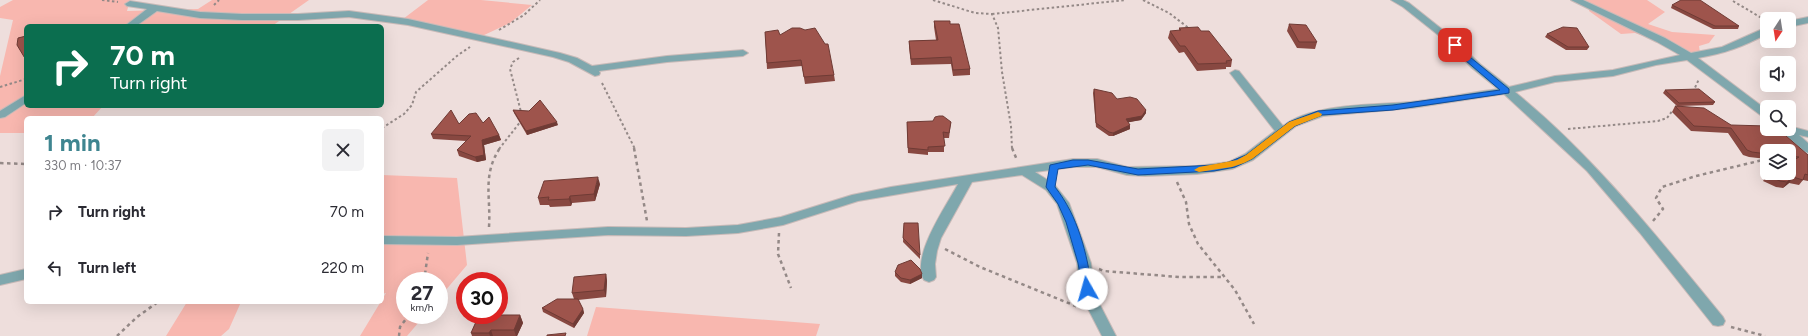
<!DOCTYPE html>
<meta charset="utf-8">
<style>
:root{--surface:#fff;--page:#f2f2f3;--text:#2b2b33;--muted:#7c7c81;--accent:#3f8590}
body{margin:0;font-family:Figtree,sans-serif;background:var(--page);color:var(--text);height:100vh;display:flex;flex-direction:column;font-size:15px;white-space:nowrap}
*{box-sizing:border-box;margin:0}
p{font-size:13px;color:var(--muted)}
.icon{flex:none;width:22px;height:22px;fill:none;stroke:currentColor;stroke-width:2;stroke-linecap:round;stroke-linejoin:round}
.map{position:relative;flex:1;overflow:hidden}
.details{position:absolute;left:24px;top:116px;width:360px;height:188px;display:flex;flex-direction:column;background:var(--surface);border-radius:6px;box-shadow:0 4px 16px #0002}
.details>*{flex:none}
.top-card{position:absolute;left:24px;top:24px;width:360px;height:84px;border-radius:6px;box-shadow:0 4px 16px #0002;background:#0b6e4f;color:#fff;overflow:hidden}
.needle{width:26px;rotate:192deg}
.controls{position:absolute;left:1760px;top:12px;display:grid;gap:8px}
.controls a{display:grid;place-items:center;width:36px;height:36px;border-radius:6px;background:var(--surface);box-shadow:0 4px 16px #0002;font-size:20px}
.speed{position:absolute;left:396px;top:272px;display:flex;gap:8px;font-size:20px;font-weight:700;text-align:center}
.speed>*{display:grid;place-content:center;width:52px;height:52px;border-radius:50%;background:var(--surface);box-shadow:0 4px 16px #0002;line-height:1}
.speed small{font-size:10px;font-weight:400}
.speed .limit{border:6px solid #d22;background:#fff;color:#111}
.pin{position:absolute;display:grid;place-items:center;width:34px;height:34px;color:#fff;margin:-17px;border-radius:8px;box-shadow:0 2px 6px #0006}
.me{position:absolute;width:44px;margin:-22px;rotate:353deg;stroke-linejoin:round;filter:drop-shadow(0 0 3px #0008)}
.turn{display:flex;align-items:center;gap:14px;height:84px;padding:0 20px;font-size:18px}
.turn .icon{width:52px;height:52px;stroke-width:2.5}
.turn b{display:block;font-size:28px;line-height:34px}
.round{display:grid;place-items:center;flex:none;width:42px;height:42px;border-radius:6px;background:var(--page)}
.head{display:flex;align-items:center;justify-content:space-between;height:68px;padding:0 20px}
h1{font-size:24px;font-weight:700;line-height:30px;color:var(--accent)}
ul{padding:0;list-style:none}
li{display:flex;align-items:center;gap:12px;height:56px;padding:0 20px}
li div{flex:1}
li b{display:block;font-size:15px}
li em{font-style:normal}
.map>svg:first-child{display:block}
</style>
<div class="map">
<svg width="1808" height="336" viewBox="0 0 1808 336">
<rect width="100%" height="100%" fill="#eededc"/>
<!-- green -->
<path fill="#f8b7af" d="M13,0H130L127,11L198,9L212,0H309L272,26H26V106H103L92,118H26V133H0V76L13,20L0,18V7Z
M428,0H481L532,5L510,23L482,36L403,19Z
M1581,0H1647L1665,12L1648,24L1672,32L1715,35L1709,43L1699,46L1700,53L1692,54L1635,33L1621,34L1589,11L1590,4Z
M382,175L457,178L467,265L439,298V281H405V315H425L407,336H360L386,293L382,294Z
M187,302H241L229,329L221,336H166Z
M596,307L820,324L816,336H587Z"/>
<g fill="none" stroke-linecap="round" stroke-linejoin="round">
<!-- minor casing -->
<g stroke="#c8bab8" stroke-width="2">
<path id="minor" d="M1391,0H1403L1409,3L1448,34L1480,64L1509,87L1555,76L1613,70L1680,55L1657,42L1571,0H1583L1665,38L1691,53L1722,47L1767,27V34C1742,47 1726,53 1698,58L1767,110V118L1763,117L1687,60L1656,65L1613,76L1555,82L1515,92C1595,157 1658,238 1723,317L1725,321L1723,325L1718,326L1713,325L1640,233L1587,171L1504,94L1412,108L1323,116L1296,126L1253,160L1232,169L1197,174L1145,176L1127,175L1097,167H1073L1035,172L1054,184L1069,203L1091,263L1094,289L1098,301L1116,336H1102L1084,301L1080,289L1077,263L1057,204L1046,190L1022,175L972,182L941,238L937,251L935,264L936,277L934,280L929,282L924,280C910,257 947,205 958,184L858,201L783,225L738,233L686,236L608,235L457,245L382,244V236L457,237L608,227L686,228L738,225L781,217L852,195L891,187L1073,159H1097L1127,167L1197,166L1229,162L1245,154L1275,131L1230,73L1235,70L1239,71L1283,126C1312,103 1374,105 1410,102C1439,99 1469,93 1498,89L1472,68L1442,38L1403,7Z
M130,1L200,12L242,14H298L349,11L408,19L560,53L577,58L592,66L667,56L743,50L748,53L743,56L667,62L599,71L600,73L599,75L595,76L569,62L553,57L408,25L349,17L298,20H242L200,18L157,11L136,26H125L147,9L127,6L125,4Z
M1808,17V23L1789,27V21Z
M26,95V103L5,117L0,118V111Z
M1789,126L1808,131V137L1799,135L1808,143V153L1804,151L1779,129H1789Z
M26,269V279L0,285V275Z"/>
</g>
<!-- path-far1 -->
<path stroke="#948987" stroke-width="2" stroke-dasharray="2.5 2.5" stroke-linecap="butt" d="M102,0L118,2
M933,0L975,13L992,14L998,28L1002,72L1011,126L1012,149
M1143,0L1169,13L1190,29
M1733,1L1765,20
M214,5L219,0
M992,14L1126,0
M499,30L524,15L540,0
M519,58L513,62L510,69L521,112
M602,83L635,149
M0,87L26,79
M1693,92L1699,79
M382,128L404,114L412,105L416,92L458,55L470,47
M1568,129L1658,121L1667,118L1673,110
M499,149L521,121"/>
<!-- path -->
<path stroke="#948987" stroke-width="2.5" stroke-dasharray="3.5 3.5" stroke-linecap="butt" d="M634,148L647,221
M1012,148L1017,160
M0,163L26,164
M1177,182L1186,202L1189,224L1198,244L1235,290L1254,324
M1653,221L1663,209L1656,198L1662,187L1696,176L1767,159
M489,227C491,197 482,175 500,148
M779,233L778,254L791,288
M945,249L980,267L1078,307
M1099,269L1104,271L1179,277H1223
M424,281L428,253
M1731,327L1765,336
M117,336L137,317L158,302
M399,336L400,327L409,315"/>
<!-- minor -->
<use href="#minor" fill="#7fa7ad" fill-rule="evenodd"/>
</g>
<!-- wall -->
<path fill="#884841" d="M1672,5L1739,26L1738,29H1713L1671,8Z
M934,21L950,24L970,69V75L953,76L951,64L911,65L909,47V41L936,40L934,27Z
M1289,24L1317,42L1315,49L1297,48L1287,31Z
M1179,28L1201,31L1232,60L1231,67H1226V69L1197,71L1184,52L1179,53L1168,38L1170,31H1179Z
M765,32L834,75L835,81L805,84L802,66L767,69Z
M1547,34L1589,47L1587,50H1566L1545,37Z
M1094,89L1117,99L1146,110V113L1141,120L1128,122L1130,129L1113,136H1109L1096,127L1093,93Z
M1665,90L1715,102L1713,105L1679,106L1731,125L1808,155V181L1803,180L1799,185L1789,183L1783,188L1776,187L1763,181L1767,175L1790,162H1789V151H1767V159L1749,157L1743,155L1728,133L1691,131L1672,112L1675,106H1677L1663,93Z
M513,110L558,125L527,135L514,113Z
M907,122H951L949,138H944V152H928V155L908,153Z
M483,123L499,135L501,140L484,145L486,160L477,162L459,156L457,150L466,141L433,139L431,134Z
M600,184L595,201L572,203L571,206L550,207L549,205H540L538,198Z
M904,223L920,255V259L903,242Z
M895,272L922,274V278L910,284L901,282L895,276Z
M606,274L607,281L606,297L578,300L583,309L584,313L574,328L543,312L542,308L574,299L572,293Z
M520,315L523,323L517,336H472L471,333Z"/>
<!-- shaded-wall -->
<path fill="#6f3b35" d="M1146,110V113L1141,120L1125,123L1126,119Z
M557,122L558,125L527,135L526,131Z
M1130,125V129L1113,136V133Z
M499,135L501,140L484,145L486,160L477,162L475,157L482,140Z
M598,177L600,184L595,201L594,194Z
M1793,177L1789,183L1783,188L1787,182Z
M570,196L572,203L571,206L569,199Z
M606,274L607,281L606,297L604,290Z
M922,274V278L910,284V280Z
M583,309L584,313L574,328L573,324Z
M520,315L523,323L517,336H516L514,330Z
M491,330L493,336H490L489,333Z"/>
<!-- building -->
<path fill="#9e544c" stroke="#6f3b35" d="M1681,0H1700L1739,26H1715L1672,5Z
M934,21H950V24H959L970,69L953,70L951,57L911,59L909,41L938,40Z
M1289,24L1306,25L1317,42H1299Z
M1198,27L1201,31H1209L1232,60L1226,61L1227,63L1198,64L1185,46H1180L1170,31L1181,30L1179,28Z
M1563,27L1577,28L1589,47H1568L1547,34Z
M792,28H800L805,30L815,28L825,44H828L834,75L804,77L801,60L767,63L765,32L778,30L780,35Z
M26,36V60L17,45L18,38Z
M1094,89L1112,93L1117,99L1130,97L1137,99L1146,110L1142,116L1126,119L1130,125L1113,133L1109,132L1096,123Z
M1699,89L1715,102L1679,103L1665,90Z
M540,100L557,122L526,131L513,110L529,111Z
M1675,106L1704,108L1731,125L1767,126V129H1778L1808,155V175L1805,174L1803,180L1793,177L1787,182L1780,181L1767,175L1771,173H1789V163L1799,157L1789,156V151H1767V154L1752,152L1747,150L1731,128L1694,126Z
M451,110L459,124L469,114L476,113L483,123L489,117L499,135L482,140L484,155L475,157L457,150L471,136L431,134Z
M939,116H943L951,122L949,133L943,132L945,146L928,147V150L908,148L907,122L933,121L935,117Z
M598,177L594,194L570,196L569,199L548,200L549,197L538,198L544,181Z
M904,223H918L920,255L903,238Z
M911,260L920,269L922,274L910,280L901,278L895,272L898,265Z
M606,274L604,290L572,293L574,277Z
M557,299H578L583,309L573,324L542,308Z
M479,315H520L514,330H491L489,333H471Z
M566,333L565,336H547V335Z"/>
<!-- route -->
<path fill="#1a73e8" stroke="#114b97" d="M1452,43H1458L1470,57L1509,89V93L1393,110L1322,115L1295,126L1252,159L1235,167L1214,171L1138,175L1088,165L1058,169L1055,187C1078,216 1087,253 1092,289L1091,292H1083L1078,263L1066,222L1058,204L1046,187L1050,165L1073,160H1088L1138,169L1214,165L1229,162L1246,155L1289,122L1318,111L1393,105L1500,90L1465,60L1452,47Z"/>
<!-- slow -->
<path fill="#f59e0b" d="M1318,112L1322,114L1321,116L1295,126L1252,159L1244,163L1232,167L1199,172L1194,170L1199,167L1237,160L1246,155L1289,122Z"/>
</svg>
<div class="controls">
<a><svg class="needle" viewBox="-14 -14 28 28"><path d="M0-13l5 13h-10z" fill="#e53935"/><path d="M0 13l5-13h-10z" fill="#7c7c81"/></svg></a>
<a><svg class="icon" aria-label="sound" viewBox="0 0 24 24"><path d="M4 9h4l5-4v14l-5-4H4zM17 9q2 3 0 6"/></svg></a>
<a><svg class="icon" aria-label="search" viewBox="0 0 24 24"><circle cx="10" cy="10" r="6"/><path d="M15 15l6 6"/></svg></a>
<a><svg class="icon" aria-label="layers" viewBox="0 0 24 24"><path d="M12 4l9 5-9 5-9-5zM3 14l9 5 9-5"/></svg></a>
</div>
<div class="speed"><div>27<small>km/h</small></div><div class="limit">30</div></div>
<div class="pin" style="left:1455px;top:45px;background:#d93025"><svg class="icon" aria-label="arrive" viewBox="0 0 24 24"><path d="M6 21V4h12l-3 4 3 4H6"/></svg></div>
<svg class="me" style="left:1087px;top:289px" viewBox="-20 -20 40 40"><circle r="19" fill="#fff"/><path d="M0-13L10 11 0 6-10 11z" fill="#1a73e8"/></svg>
<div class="top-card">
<div class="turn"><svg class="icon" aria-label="right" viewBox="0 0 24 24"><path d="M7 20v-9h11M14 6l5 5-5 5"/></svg><div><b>70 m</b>Turn right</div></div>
</div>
<section class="details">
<div class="head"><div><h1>1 min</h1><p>330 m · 10:37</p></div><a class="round"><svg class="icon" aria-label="close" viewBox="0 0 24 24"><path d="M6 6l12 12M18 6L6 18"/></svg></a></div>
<ul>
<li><svg class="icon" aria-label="right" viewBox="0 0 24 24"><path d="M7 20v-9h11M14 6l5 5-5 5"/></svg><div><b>Turn right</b></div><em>70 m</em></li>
<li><svg class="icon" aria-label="left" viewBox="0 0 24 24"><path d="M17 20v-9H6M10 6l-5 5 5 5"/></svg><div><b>Turn left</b></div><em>220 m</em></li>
</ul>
</section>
</div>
